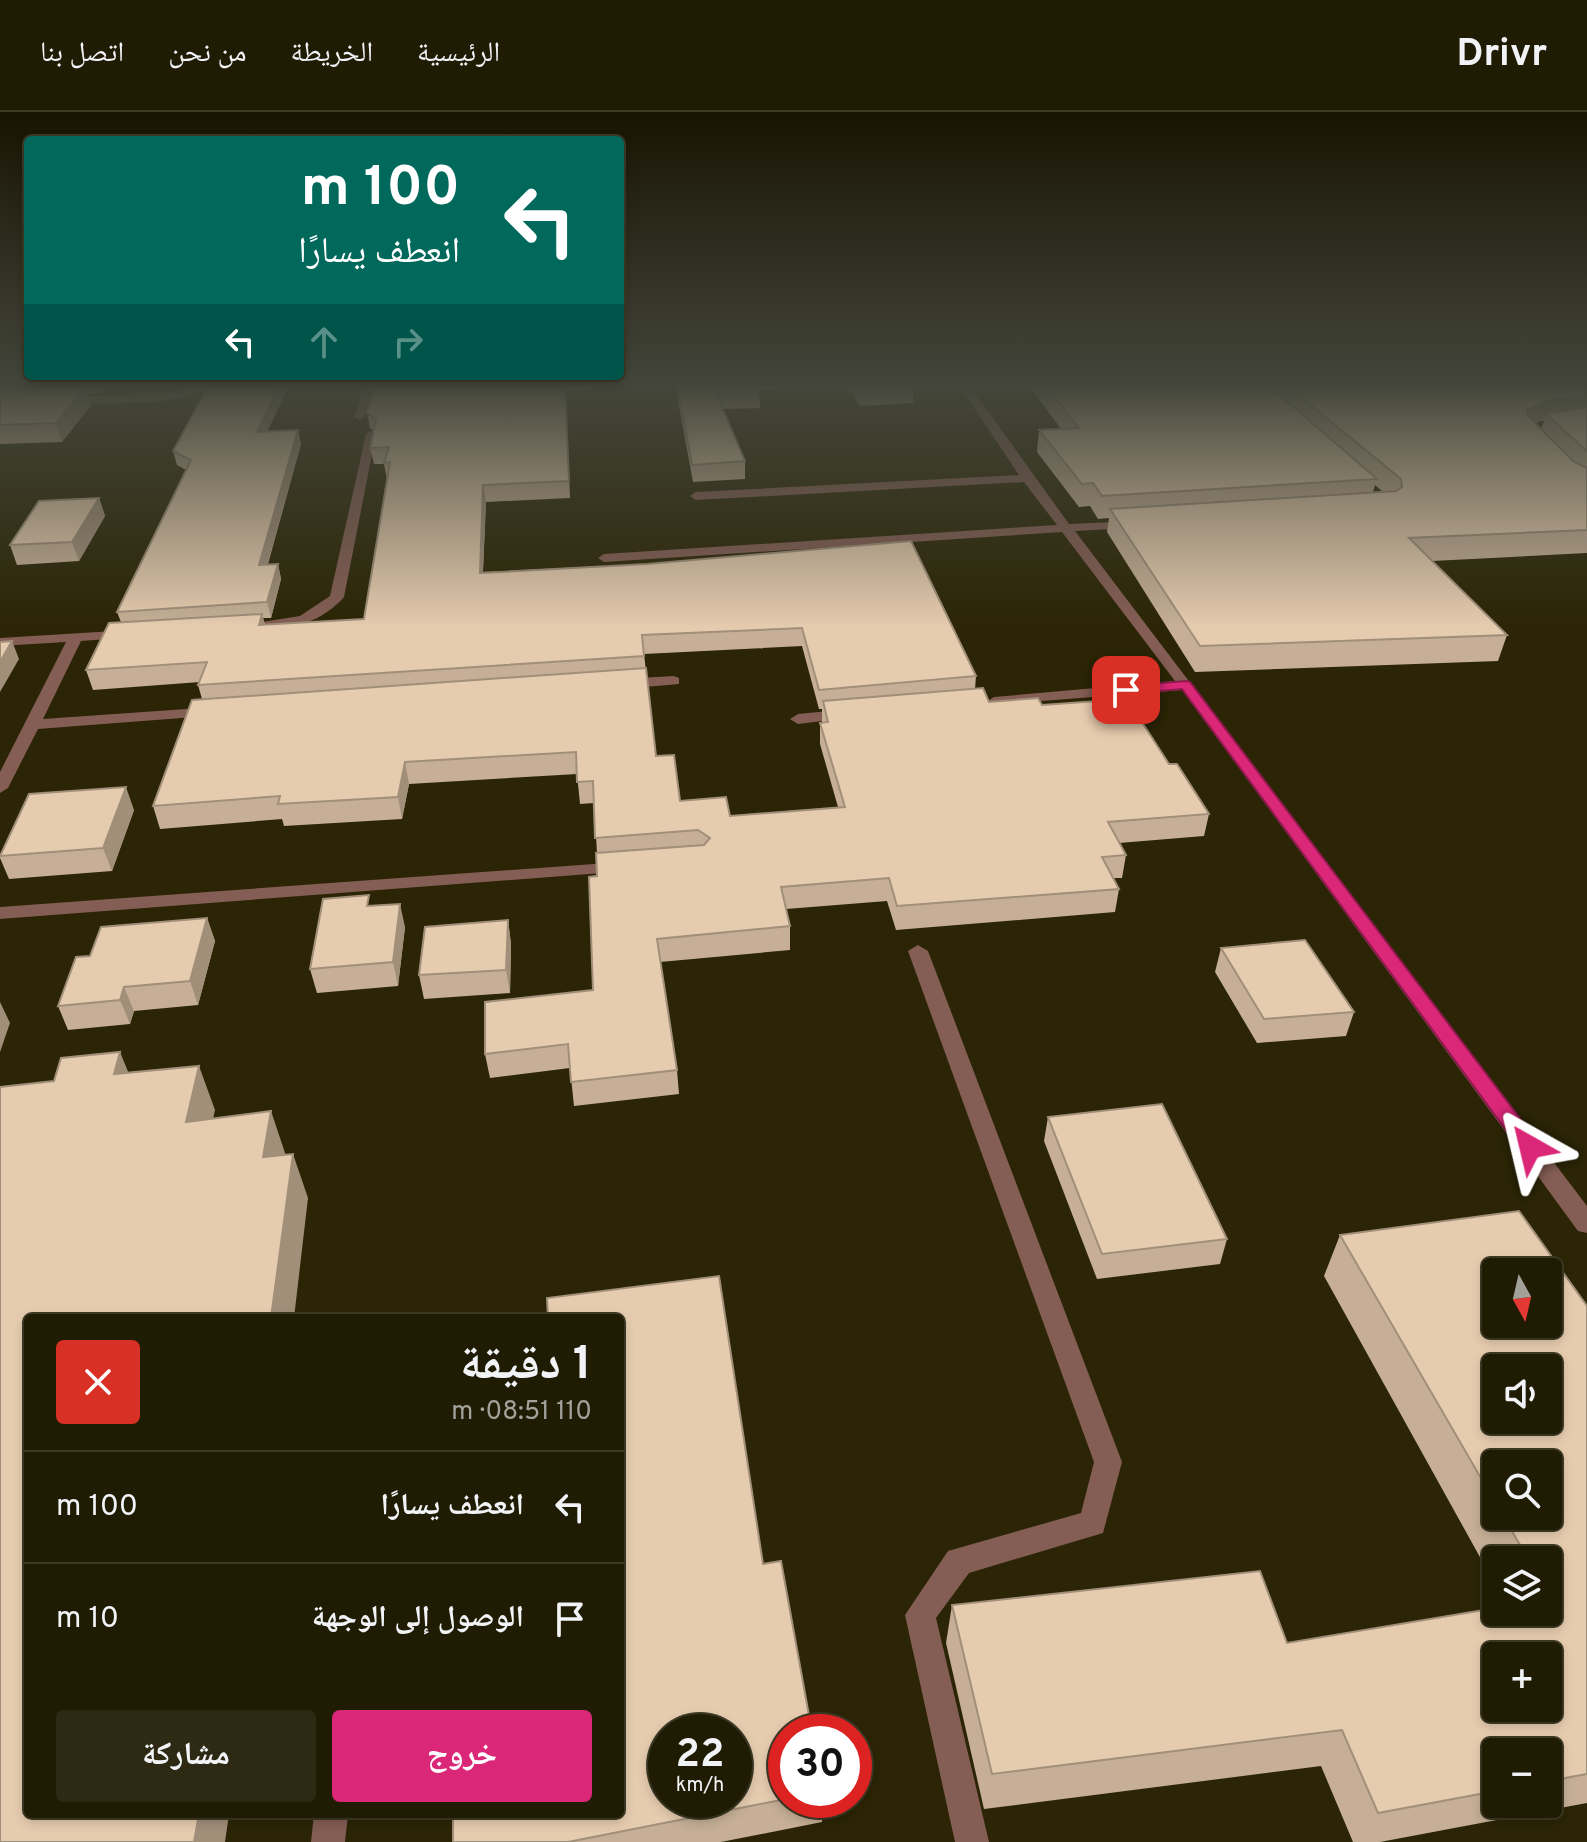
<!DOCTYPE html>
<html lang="ar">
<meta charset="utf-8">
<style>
:root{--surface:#201c04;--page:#2d2913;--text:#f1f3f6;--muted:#a2a19a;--line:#3d3a26;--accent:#db2777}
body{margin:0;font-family:Overpass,"Noto Naskh Arabic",sans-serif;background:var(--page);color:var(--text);direction:rtl;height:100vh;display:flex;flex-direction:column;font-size:30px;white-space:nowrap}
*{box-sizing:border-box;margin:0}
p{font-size:26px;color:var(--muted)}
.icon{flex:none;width:44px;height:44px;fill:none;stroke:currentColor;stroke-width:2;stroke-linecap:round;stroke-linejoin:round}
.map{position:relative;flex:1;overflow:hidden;direction:ltr}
.drawer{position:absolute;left:24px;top:1202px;width:600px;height:504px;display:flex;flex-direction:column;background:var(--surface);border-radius:8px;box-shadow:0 4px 12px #0003,0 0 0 2px var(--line);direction:rtl}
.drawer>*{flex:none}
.hud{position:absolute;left:24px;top:24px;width:600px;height:244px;border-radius:8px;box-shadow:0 4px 12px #0003,0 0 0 2px var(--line);direction:rtl;background:#00695c;color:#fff;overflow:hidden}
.needle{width:52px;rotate:172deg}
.fabs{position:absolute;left:1482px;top:1146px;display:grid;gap:16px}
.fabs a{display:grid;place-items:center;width:80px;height:80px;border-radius:8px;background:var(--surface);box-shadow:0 4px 12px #0003,0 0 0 2px var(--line);font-size:40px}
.speed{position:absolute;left:648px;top:1602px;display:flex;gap:16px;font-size:40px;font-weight:700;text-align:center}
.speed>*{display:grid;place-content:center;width:104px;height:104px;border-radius:50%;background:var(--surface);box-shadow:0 4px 12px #0003,0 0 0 2px var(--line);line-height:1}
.speed small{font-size:20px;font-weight:400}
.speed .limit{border:12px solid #d22;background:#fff;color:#111}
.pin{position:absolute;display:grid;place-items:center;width:68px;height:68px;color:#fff;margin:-34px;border-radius:16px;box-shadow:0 4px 12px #0006}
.me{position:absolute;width:88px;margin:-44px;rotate:323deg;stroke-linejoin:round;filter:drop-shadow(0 0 6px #0008)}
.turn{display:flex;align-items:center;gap:28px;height:168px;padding:0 32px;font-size:36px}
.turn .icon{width:104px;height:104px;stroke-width:2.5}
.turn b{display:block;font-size:56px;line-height:68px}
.lanes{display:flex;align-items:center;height:76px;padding:0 32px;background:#0003;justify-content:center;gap:40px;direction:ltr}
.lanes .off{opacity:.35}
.round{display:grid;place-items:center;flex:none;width:84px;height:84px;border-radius:8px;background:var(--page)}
.headline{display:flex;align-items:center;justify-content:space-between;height:136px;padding:0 32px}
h1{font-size:48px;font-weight:700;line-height:60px}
.button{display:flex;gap:16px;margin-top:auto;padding:16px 32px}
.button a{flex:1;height:92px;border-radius:8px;background:var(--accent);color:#fff;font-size:32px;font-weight:700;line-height:92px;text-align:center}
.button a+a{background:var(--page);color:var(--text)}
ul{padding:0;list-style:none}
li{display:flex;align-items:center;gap:24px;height:112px;padding:0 32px;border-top:2px solid var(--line)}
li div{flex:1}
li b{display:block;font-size:30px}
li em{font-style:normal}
header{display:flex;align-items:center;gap:48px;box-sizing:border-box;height:112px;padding:0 40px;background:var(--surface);border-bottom:2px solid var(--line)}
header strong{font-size:38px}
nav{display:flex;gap:44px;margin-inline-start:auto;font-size:28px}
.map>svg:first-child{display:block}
</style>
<header>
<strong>Drivr</strong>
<nav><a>الرئيسية</a><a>الخريطة</a><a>من نحن</a><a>اتصل بنا</a></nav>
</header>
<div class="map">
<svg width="1587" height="1730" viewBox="0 0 1587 1730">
<rect width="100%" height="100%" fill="#2b2505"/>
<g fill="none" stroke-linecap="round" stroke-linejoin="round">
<!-- minor -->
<path fill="#845d54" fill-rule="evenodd" d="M198,273H210C185,296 98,290 63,292L58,289L63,286L178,280Z
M365,273H375L364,305L359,308L354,305Z
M959,273H969L1069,412L1137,409L1139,412L1133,416L1075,419L1587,1094V1121L1578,1119L1182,578L989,593L986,590L994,585L1175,569L1062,420L604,450L598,446L604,442L1057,413L1024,370L696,388L690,384L696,380L1019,363Z
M371,319L376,322L344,485C325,507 291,521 262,516V510L300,504L330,484L366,322Z
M131,518L136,519V525L81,529L43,607L215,595L221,597V603L38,617L8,676L0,681V660L66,530L0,534V526Z
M674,564L679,566V572L622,577L614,572L622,567Z
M850,597L858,602L856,605L798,612L790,607L798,602Z
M622,750L628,751L631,755L628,759L0,807V795Z
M918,833L928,839L1122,1350L1103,1421L969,1461L936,1506L989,1730H955L905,1503L948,1439L1081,1401L1094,1350L908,839Z
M314,1702H348L345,1730H311Z"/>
</g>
<!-- wall -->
<path fill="#c6af96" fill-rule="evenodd" d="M0,273H107L101,281L87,282L91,293L62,330L0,332Z
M209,273H289L267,320L298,318L301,332L268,452H278L281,467L271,506H263L265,513L364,507L387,367L384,352H374L370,336L374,319L370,316L367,301L375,273H590V278L566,279L570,386L486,390L483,460L647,452L976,564L975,577L989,590L1042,593L1169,652L1209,702L1204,724L1119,731L1126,743L1122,766H1114L1119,777L1115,800L896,818L887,789L786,797L790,814V838L660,850L677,958L679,982L574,994L570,956L490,966L485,942L593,878L597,741L594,691L580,692L577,662L409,672L402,707L284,714L282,707L160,717L153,694L202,587L198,573L200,570L93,578L86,558L121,510L117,500L186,358L177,353L173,339ZM802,534L819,597H822V611H820V632L838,695L730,704L680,689L656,644L644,542Z
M675,273H913V291L860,294L847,274L759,278L760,296L723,297L745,349V367L693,370Z
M1029,273H1587V441L1432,449L1507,523L1498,549L1195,560L1107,420L1109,406L1098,407L1090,394L1079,395L1037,340L1039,318L1061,317ZM1540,309H1544L1541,317L1535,311ZM1375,373L1383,380H1373Z
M99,386L105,404L79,449L17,453L10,433Z
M134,698L112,759L9,767L0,746V742Z
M207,806L215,829L198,893L134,899L130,912L68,918L58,894L90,844Z
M508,808L511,832L510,881L424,887L419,863Z
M405,815L398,874L317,881L310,857Z
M1221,836L1354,900L1346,924L1257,931L1215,860Z
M1048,1005L1227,1127L1220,1152L1097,1167L1044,1029Z
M1340,1123L1587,1194V1691L1380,1730H1353L1321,1654L984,1697L946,1531L952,1493L1287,1531L1548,1500V1448H1496V1474L1324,1164ZM1496,1352L1548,1404H1496ZM1496,1640H1548V1692H1496Z
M786,1620V1688H823L822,1710L721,1730H453Z"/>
<!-- shaded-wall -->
<path fill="#a18f7a" d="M98,273H107L101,281Z
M280,273H289L260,334L257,320Z
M85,275L91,293L62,330L56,311Z
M1587,284V304L1546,302L1544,309H1540L1521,319L1527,298L1547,288Z
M298,318L301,332L263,468L259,453Z
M483,373L486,390L482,479L480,461Z
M99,386L105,404L79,449L72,430Z
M278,452L281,467L271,506L267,490Z
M262,502L267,520L259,513Z
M12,529L19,547L0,580V550Z
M405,650L409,672L402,707L398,685Z
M126,675L134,698L112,759L103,736Z
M400,792L405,815L398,874L393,850Z
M207,806L215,829L198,893L190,869Z
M508,808L511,832L510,881L506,858Z
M124,875L134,899L130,912L120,888Z
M0,890L10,911L0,940Z
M120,940L138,984L114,962Z
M199,954L215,998L203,1054L186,1010Z
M271,999L286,1044L263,1045Z
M293,1042L308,1086L294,1206H271Z
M199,1702H229L225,1730H194Z"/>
<!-- building -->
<path fill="#e6ccaf" stroke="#a18f7a" stroke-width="2" fill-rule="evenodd" d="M209,273H280L257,320L298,318L259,453L278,452L267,490L117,500L191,348L173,339Z
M375,273H565L569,369L483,373L480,461L647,452L911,429L976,564L819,578L802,516L642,523L644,544L198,573L207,550L86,558L109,511L262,502L259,513L364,507L390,350L384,351L389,335L370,336L376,307L367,301Z
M677,273H757L760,280L716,281L745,349L692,353Z
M858,273H913V275L861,278Z
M1046,273H1268L1377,367L1102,384L1093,371L1082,372L1039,318L1079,316Z
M1286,273H1587V284L1547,288L1527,298V303L1573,349L1587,356V418L1409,426L1507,523L1200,534L1110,397L1396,379L1402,375L1401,367Z
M85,275L56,311L0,313V279Z
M1587,295V339L1546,302Z
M99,386L72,430L10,433L39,389Z
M12,529L0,550V530Z
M646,556L656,644L674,643L680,689L726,685L730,704L845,695L820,611L828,610L823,589L983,576L989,590L1038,586L1042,593L1127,587L1169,652H1177L1209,702L1108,710L1126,743L1102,745L1119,777L897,794L889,766L781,775L790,814L657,827L677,958L571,970L568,932L485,942V890L593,878L589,765L597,764L596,741L704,733L710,726L698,718L595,726L593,669L577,670L576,640L405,650L398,685L278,692L280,684L153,694L192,588Z
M126,675L103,736L0,744L29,682Z
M369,783L367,794L400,792L393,850L310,857L323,787Z
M207,806L190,869L124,875L120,888L58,894L76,845L90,844L101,815Z
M508,808L506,858L419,863L425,815Z
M1305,828L1354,900L1264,907L1221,836Z
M120,940L114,962L199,954L186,1010L271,999L263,1045L293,1042L271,1206H28V1702H199L194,1730H0V975L54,969L61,946Z
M1162,992L1227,1127L1102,1142L1048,1005Z
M1519,1099L1587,1194V1662L1548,1669V1640H1496V1679L1378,1701L1342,1618L992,1662L952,1493L1260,1459L1287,1531L1496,1496V1500H1548V1487H1551L1548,1481V1448H1529L1503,1404H1548V1352H1496V1392L1340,1123ZM1496,1160H1548V1212H1496ZM1496,1256H1548V1308H1496ZM1496,1544H1548V1596H1496Z
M719,1164L763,1452L781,1449L812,1620H786V1687L568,1730H453V1702H620V1206H548L547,1186ZM666,1620H734V1688H666Z"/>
<!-- sky -->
<linearGradient id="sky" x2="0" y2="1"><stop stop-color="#181403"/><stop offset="0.53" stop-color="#44463b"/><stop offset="1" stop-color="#44463b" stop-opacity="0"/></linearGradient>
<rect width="1587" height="516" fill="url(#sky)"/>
<!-- route -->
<path fill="#db2777" stroke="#8e194d" stroke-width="2" d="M1186,569L1190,570L1537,1029L1540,1035L1537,1040H1522L1182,577L1126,582L1119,578L1126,574Z"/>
</svg>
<div class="fabs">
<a><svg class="needle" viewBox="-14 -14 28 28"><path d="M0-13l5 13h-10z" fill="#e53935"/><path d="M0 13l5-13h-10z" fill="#a2a19a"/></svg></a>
<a><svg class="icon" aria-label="sound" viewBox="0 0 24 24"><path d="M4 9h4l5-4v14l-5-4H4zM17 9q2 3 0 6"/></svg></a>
<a><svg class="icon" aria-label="search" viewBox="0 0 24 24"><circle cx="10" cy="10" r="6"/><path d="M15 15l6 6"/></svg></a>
<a><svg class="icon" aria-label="layers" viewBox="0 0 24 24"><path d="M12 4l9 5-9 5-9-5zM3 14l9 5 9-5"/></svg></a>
<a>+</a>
<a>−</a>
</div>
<div class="speed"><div>22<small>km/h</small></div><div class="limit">30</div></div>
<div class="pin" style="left:1126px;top:578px;background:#d93025"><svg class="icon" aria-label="arrive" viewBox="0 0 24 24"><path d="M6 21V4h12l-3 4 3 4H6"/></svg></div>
<svg class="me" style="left:1530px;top:1035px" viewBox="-20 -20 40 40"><path d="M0-17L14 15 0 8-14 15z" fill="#db2777" stroke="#fff" stroke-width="4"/></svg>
<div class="hud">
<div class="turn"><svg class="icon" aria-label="left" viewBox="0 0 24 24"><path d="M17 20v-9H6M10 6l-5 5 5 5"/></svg><div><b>100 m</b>انعطف يسارًا</div></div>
<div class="lanes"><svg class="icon" aria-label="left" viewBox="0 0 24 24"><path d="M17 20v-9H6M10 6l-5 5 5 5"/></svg><svg class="icon off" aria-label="ahead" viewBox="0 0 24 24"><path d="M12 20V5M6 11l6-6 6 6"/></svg><svg class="icon off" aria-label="right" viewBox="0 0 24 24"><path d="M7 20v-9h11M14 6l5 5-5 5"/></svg></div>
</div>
<section class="drawer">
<div class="headline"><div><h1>1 دقيقة</h1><p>110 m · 08:51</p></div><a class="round" style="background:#d93025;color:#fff"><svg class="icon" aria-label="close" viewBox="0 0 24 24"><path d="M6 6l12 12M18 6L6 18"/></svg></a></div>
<ul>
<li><svg class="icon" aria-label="left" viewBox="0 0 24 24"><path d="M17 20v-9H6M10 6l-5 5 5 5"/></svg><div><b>انعطف يسارًا</b></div><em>100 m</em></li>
<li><svg class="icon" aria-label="arrive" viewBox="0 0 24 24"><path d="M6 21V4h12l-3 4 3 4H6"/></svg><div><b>الوصول إلى الوجهة</b></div><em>10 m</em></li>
</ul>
<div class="button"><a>خروج</a><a>مشاركة</a></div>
</section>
</div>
